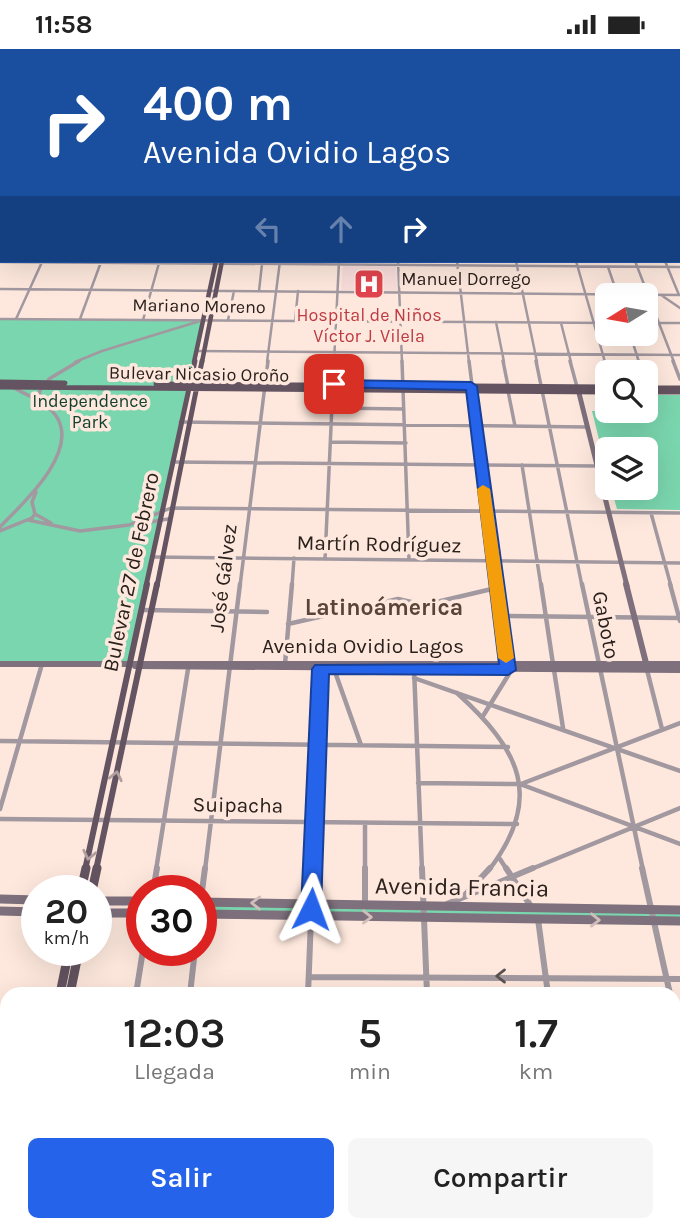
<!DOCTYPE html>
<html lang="es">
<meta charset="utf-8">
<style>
:root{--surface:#fff;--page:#f6f6f6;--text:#222;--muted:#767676;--accent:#2563eb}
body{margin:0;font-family:Karla,sans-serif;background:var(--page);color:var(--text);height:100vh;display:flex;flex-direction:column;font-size:26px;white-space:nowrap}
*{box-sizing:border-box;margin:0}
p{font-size:23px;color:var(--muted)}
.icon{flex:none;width:38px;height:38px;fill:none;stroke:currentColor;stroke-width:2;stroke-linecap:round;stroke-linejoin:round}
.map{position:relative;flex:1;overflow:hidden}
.drawer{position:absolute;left:0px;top:938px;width:681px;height:245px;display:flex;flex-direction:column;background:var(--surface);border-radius:21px 21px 0 0;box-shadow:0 7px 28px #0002}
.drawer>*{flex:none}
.top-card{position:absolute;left:0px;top:0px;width:681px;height:214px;box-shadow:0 7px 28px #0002;background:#1a4fa0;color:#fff;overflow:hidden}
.needle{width:46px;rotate:259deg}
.tools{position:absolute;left:595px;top:234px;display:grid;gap:14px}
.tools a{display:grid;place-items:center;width:63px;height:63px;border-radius:10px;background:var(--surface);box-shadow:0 7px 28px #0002;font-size:35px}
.speed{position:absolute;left:21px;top:826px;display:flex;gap:14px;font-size:35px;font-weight:700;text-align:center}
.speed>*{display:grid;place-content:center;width:91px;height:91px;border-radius:50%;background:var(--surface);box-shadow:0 7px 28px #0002;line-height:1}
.speed small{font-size:18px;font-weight:400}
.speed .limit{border:10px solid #d22;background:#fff;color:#111}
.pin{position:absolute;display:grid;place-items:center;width:60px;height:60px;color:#fff;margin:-30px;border-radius:14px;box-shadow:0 4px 10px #0006}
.me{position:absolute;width:77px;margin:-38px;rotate:3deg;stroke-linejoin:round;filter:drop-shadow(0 0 5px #0008)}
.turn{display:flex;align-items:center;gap:24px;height:147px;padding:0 28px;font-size:32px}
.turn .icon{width:91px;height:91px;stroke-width:2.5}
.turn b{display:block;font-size:49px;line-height:60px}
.lanes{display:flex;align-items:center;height:66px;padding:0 28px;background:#0003;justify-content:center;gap:35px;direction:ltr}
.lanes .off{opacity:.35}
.eta{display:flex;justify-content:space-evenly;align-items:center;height:119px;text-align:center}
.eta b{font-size:42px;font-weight:600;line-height:49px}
.button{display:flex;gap:14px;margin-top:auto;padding:14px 28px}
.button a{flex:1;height:80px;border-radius:10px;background:var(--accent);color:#fff;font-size:28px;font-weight:600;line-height:80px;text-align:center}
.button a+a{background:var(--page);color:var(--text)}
.status{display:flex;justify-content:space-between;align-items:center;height:49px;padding:0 35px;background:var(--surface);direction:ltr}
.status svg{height:19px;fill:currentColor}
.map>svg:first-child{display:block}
</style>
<div class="status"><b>11:58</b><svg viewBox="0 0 49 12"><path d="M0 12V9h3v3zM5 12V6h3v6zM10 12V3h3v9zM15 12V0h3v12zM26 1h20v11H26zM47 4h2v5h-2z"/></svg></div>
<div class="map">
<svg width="680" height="1183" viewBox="0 0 680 1183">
<rect width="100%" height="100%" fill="#fee8dd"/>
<!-- medical -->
<path fill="#f7dcda" d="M343,217H396L397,242L341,241Z"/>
<!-- green -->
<path fill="#7ad6ae" d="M0,270L203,271L130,615H0Z
M646,346H680V461L617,460L611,439H646V401H607V423L592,362H646Z
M201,853L680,861V872L201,865Z
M680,1140V1183H588L587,1176H674V1141Z"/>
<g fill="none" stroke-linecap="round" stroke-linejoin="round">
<!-- street-far3 -->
<path stroke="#a298a0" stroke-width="2.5" d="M0,19L2,17
M0,88L2,85
M0,180L2,176
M398,212L402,313
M457,212L469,313
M516,212L537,313
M576,212L605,313
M635,212L674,313
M665,212L679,246
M0,213L680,218
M608,218L618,247
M0,240L680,246
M259,242L262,215
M661,246L680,259
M0,270L607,274
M16,270L42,213
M80,270L101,213
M143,271L159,214
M228,271L234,242
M295,272L298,242
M496,273L504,313
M561,274L571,313
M646,274H680
M630,285L639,313
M197,302L680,306
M75,313L102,302L200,272
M267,313L280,212
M334,313L339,212"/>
<!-- street-far2 -->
<path stroke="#a298a0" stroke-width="3.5" d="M402,312L409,511
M469,312L497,537
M503,312L508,337
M536,312L582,537
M570,312L577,338
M604,312L608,324
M638,312L642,324
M673,312L680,330
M508,342L515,377
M43,354L39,343L49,330L79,312
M333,359L404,360
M180,373L587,378
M331,393L406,394
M172,413L597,417
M522,416L541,537
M651,464L671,537
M35,465L32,453L36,443
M35,465L51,474
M28,471L80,482L129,476
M138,475L168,470
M129,476L171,459L680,464
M0,478C22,455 77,406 58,370C49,354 29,347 14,339
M0,482L32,469L35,465
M153,508L680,514
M325,510L334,312
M240,537L268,312
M292,537L294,509"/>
<!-- street-far1 -->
<path stroke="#a298a0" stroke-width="4.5" d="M541,535L553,615
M582,535L643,821
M670,535L680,572
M141,561L267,563
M499,567L680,569
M288,575L398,550L424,556L496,539
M285,615L292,535
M414,619L422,821
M334,620L361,696
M554,621L563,679
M647,621L662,680
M414,629L680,722
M457,644C519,700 545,748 489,821
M483,667L509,625L496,535
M0,692L508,698
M418,734L520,735L680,795
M521,735L680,674
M0,760L42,615
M0,770L517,775
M365,774V821
M500,810L507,821
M156,821L188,620
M205,821L240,535
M313,821L321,620
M529,821L680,759"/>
<!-- street -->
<path stroke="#a298a0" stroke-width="6" d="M365,819V856
M422,819L427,945
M506,819L532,859
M642,819L670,945
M153,842L157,819
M465,846L490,819
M201,850L205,819
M447,855L533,819
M538,870L548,945
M309,928L680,930
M136,945L143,901
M190,945L195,901
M308,945L313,819
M674,960L680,990
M0,977L5,960
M674,1027H680
M0,1073L7,1074
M674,1083H680
M366,1176V1183
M437,1176V1183
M576,1176L577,1183
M98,1183L99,1176
M160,1183L161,1176
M298,1183L299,1176"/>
<!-- secondary-far2 -->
<path stroke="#7e707c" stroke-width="5" d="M578,340L627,537"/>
<!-- secondary-far1 -->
<path stroke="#7e707c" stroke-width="6" d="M626,535L647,618
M0,615H680
M135,617L680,621"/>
<!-- secondary -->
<path stroke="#7e707c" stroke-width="9" d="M0,850L37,851
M96,852H142
M201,853L680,861
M0,862L37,863
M96,864H142
M201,865L680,872"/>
<!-- primary-far3 -->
<path stroke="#645461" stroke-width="4.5" d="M194,313L216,212
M202,313L222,212"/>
<!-- primary-far2 -->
<path stroke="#645461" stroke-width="5" d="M0,333L65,334
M156,335L607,338
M0,338L607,343
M646,339H680
M646,343H680
M146,537L195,312
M157,537L202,312"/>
<!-- primary-far1 -->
<path stroke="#645461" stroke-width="6" d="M85,821L147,535
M96,821L157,535"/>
<!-- primary -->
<path stroke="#645461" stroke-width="9" d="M81,842L86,819
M92,842L97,819
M60,945L69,901
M70,945L79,901
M10,1183L11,1176
M21,1183L23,1176"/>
</g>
<!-- one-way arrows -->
<defs><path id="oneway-chevron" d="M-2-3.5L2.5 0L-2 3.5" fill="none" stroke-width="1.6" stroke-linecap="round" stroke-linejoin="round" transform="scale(1.75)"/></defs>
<g stroke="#b19e9f">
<use href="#oneway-chevron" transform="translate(116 727) rotate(-78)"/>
<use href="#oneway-chevron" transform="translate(89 806) rotate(102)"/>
</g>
<g stroke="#d1bebb">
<use href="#oneway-chevron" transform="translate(256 854) rotate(-179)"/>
<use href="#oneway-chevron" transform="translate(367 868) rotate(1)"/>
<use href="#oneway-chevron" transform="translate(595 871) rotate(1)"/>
</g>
<use stroke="#5b5151" href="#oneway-chevron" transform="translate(501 927) rotate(180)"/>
<!-- route -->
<path fill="#2563eb" stroke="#184099" stroke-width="2" d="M334,331L471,333L477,337L516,621L508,626L329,625L321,860L318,866L311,869L304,866L301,860L312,620L315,616L499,615L466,341L330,338L328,335Z"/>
<!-- slow -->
<path fill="#f59e0b" d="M483,436L490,440L514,609L506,614L498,609L477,440Z"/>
<!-- icons -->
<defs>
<g id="hospital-square" transform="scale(1.575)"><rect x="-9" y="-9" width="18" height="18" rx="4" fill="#e0444e" stroke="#fee8dd"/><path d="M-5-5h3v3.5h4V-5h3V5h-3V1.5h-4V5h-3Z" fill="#fff"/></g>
</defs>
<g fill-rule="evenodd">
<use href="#hospital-square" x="369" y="235"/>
</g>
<g text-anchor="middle" stroke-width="7" stroke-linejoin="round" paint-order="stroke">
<!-- far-street labels -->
<g font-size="18" fill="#2b211c" stroke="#fee8dd">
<text x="466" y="236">Manuel Dorrego</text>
<text transform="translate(199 257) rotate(1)" y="6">Mariano Moreno</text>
<text transform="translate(199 325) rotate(1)" y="6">Bulevar Nicasio Oroño</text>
</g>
<!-- far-health labels -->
<g font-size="18" fill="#be3a42" stroke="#fee8dd">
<text x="369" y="272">Hospital de Niños<tspan x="369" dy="21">Víctor J. Vilela</tspan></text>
</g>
<!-- far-park labels -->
<g font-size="18" fill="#13412f" stroke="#fee8dd">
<text x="90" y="358">Independence<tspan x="90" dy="21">Park</tspan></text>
</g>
<!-- street labels -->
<g font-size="21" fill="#2b211c" stroke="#fee8dd">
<text transform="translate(379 495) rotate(1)" y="7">Martín Rodríguez</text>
<text transform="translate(131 523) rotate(-78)" y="7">Bulevar 27 de Febrero</text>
<text transform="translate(223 529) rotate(-83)" y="7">José Gálvez</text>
<text transform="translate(606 576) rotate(79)" y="7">Gaboto</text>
<text x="363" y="604">Avenida Ovidio Lagos</text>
<text transform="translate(238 756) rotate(1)" y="7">Suipacha</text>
</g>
<!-- neighbourhood labels -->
<g font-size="23" font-weight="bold" fill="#594338" stroke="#fee8dd">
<text x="384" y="566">Latinoámerica</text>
</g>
<!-- near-street labels -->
<g font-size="24" fill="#2b211c" stroke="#fee8dd">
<text transform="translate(462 838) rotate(1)" y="8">Avenida Francia</text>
</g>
</g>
</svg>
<div class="tools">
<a><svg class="needle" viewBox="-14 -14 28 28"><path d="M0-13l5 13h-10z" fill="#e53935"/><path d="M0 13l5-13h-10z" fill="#767676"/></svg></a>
<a><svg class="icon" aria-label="search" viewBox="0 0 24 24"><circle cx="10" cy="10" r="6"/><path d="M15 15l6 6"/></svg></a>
<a><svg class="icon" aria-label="layers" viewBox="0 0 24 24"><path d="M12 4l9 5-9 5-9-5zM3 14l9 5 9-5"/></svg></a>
</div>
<div class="speed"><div>20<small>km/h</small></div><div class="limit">30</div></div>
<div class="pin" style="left:334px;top:335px;background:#d93025"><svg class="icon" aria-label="arrive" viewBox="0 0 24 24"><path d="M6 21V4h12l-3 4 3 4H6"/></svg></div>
<svg class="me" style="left:311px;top:860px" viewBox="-20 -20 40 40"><path d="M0-17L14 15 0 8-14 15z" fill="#2563eb" stroke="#fff" stroke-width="4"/></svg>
<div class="top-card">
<div class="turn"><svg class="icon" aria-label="right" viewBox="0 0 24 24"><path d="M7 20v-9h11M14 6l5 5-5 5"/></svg><div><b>400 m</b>Avenida Ovidio Lagos</div></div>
<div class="lanes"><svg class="icon off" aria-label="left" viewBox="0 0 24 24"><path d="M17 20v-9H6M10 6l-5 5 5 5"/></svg><svg class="icon off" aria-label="ahead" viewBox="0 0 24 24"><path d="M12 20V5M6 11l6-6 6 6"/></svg><svg class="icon" aria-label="right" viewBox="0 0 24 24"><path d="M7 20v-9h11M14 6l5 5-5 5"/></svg></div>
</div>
<section class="drawer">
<div class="eta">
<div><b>12:03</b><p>Llegada</p></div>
<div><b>5</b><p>min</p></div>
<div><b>1.7</b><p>km</p></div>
</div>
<div class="button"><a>Salir</a><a>Compartir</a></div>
</section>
</div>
